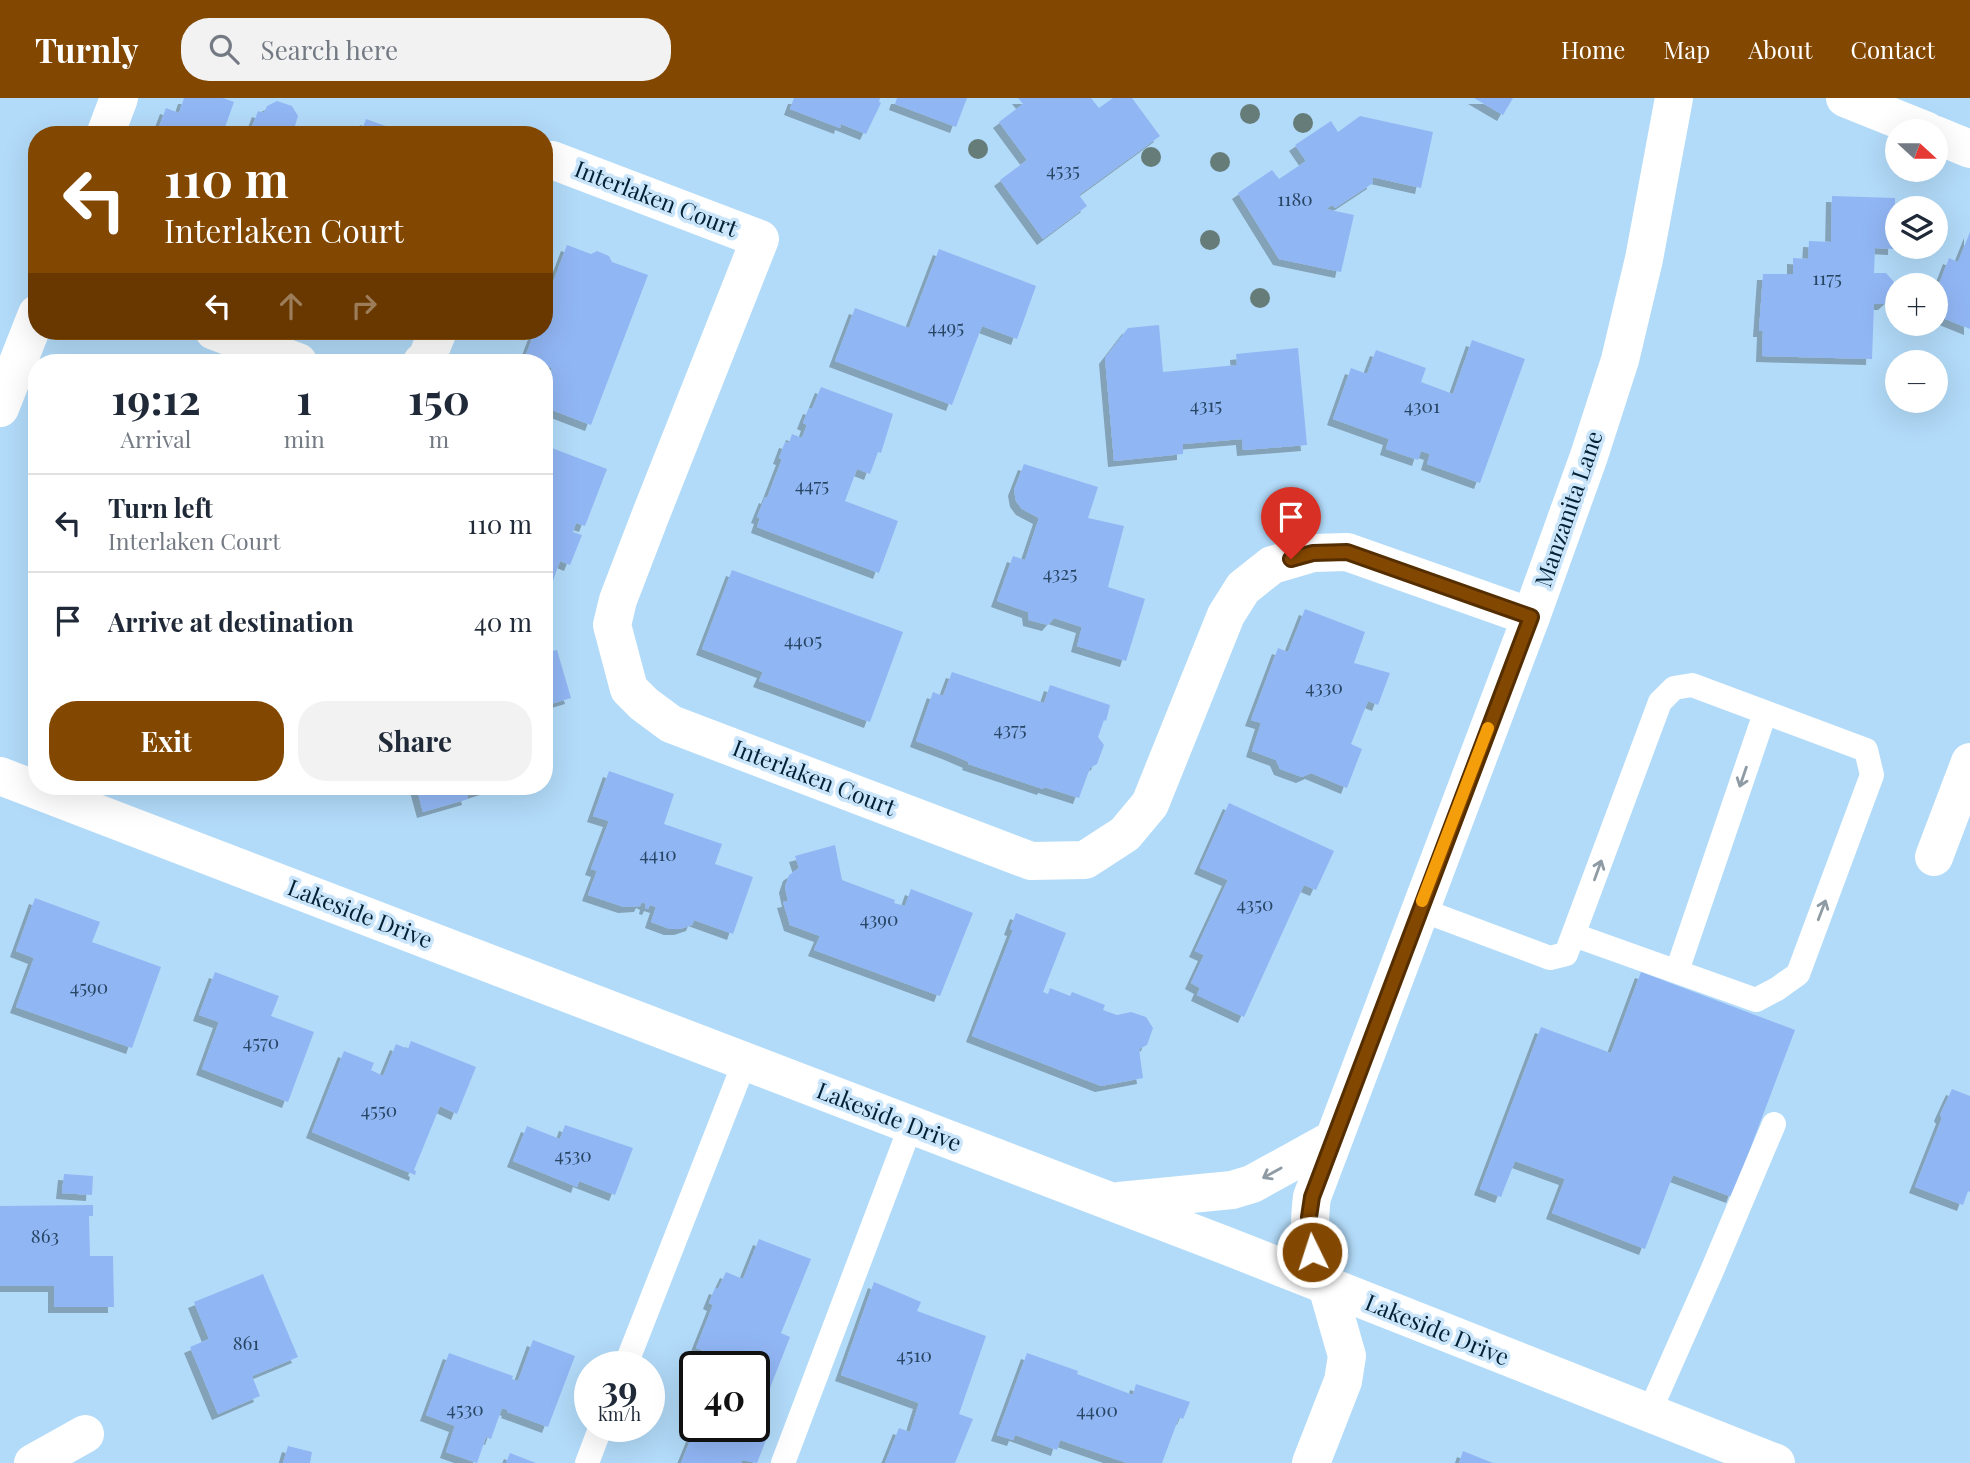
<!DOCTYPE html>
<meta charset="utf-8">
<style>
:root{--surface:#fff;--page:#f2f2f3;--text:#1f2937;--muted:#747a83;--line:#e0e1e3;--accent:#824700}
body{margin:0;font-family:"Playfair Display",serif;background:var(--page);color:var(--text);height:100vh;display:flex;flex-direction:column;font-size:26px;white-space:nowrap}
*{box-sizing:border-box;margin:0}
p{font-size:23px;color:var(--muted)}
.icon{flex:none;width:38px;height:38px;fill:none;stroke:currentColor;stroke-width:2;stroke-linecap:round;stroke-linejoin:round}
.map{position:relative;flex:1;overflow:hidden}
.panel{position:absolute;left:28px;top:256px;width:525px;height:441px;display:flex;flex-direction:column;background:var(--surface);border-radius:28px;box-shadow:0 7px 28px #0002}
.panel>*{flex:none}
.banner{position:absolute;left:28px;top:28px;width:525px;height:214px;border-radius:28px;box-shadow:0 7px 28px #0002;background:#824700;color:#fff;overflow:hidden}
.needle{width:46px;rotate:111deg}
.controls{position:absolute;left:1885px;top:21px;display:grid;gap:14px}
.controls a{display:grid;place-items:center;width:63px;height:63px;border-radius:50%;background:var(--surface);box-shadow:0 7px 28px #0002;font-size:35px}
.speed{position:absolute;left:574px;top:1253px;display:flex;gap:14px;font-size:35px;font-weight:700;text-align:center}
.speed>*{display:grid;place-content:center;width:91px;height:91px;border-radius:50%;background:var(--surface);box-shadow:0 7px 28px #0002;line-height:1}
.speed small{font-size:18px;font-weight:400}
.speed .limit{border:4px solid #111;border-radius:10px;background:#fff;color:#111}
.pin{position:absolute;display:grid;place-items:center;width:60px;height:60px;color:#fff;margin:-72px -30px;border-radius:50% 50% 50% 0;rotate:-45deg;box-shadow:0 0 7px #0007}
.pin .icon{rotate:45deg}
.me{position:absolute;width:77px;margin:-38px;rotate:356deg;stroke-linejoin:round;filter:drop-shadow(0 0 5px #0008)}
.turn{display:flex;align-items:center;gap:24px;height:147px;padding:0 21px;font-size:32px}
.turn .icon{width:91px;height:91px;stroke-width:2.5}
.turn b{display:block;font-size:49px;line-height:60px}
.lanes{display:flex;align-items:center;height:66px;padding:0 21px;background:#0003;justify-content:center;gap:35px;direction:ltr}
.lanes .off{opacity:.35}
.eta{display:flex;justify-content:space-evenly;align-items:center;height:119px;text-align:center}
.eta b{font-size:42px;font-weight:700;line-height:49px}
.primary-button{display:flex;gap:14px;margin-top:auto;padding:14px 21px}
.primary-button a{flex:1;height:80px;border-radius:28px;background:var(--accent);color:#fff;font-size:28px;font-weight:700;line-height:80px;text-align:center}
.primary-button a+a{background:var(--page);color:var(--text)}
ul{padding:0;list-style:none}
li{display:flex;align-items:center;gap:21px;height:98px;padding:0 21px;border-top:2px solid var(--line)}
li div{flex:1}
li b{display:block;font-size:26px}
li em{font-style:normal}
header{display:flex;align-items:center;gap:42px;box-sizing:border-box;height:98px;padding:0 35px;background:var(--accent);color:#fff}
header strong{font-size:33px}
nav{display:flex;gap:38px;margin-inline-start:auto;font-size:24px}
.search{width:490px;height:63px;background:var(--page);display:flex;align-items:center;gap:18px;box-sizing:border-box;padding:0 24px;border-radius:28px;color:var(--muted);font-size:26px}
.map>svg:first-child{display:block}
</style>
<header>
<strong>Turnly</strong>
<div class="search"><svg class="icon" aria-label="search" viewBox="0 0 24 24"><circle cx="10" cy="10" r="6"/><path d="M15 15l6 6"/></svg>Search here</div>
<nav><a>Home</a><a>Map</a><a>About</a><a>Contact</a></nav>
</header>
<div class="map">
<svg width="1970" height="1365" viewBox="0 0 1970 1365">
<defs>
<filter id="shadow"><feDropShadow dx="-6" dy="6" stdDeviation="0" flood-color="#0004"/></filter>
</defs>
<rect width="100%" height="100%" fill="#b2dbf9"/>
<!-- building -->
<path fill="#91b6f4" filter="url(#shadow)" d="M184,0H223L234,4L224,32L236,37H156L166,10L179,15Z
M794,0H880L879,4L881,5L866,36L841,26L840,30L790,11Z
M897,0H967L956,29L895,6Z
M1018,0H1091L1099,10L1113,0H1132L1160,38L1079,97L1087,108L1043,141L1000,82L1027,62L999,24L1023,6Z
M1474,0H1513L1503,17Z
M277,3L292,8L298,18L295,28L302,31L299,37H249L258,13L264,15L267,8Z
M1360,18L1433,34L1421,90L1372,79L1373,85L1335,110L1332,107L1326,111L1354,117L1341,174L1279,161L1238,95L1272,72L1279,81L1306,63L1295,47L1331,23L1338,34Z
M366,21L408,36V37H360Z
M1832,98L1895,100L1894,151L1875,150L1874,175H1886L1894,184L1893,198L1884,206H1874L1872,261L1762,258L1763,233H1759L1763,176H1793V160L1808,161L1809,143L1831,144Z
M1970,134V231L1938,218L1945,198L1936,194L1949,160L1958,164Z
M567,147L591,156L597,153L609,158L612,164L648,177L591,327L544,309V292L552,270L544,267V264L525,259L535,233H544V208Z
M939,151L1036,188L1017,241L982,228L952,307L835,263L855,210L909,230Z
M1159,227L1163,274L1237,267L1236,256L1298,250L1307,347L1243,352L1242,341L1183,346V356L1114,363L1105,260L1128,230Z
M1472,242L1525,261L1480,385L1427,366L1430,356L1421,353L1418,362L1386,351L1389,341L1333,321L1351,270L1367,276L1376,252L1426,270L1421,284L1453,296Z
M821,289L893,316L881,355L878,354L870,376L857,371L845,403L898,423L879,475L757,429L760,420L757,419L765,399L767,400L782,361L779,360L785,344L789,345L792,336L802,340L807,327L803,325L809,310L812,311Z
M544,347L607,371L585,428L576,425L573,434L582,437L570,467L560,463L545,505Z
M1024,366L1098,389L1088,420L1124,428L1108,489L1145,501L1126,563L1077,548L1082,529L1054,520L1048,527L1029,522L1028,514L997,503L1013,458L1025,462L1039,420L1022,411L1016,403L1014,392Z
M732,472L903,534L870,624L759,583L763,574L702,551Z
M1305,511L1365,534L1354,565L1390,575L1378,607L1368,603L1351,646L1362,651L1347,690L1311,675L1302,679L1280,671L1276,662L1252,653L1261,625L1251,622L1278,550L1288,554Z
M557,552L571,600L544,608V555Z
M952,574L1044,605L1050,587L1110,607L1106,623L1104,622L1098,639L1104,647L1097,666L1090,670L1079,700L1044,689L1043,691L968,666L969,664L948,655L916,643L933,594L943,598Z
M609,673L674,696L664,726L722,746L715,766L753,779L733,836L694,822L692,827L680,831H670L651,824L656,809L650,807L648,811L645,810L646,806L642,804L640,808L624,809L588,797L597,773L591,771L609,723L593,718Z
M416,688H495L467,697L468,701L423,714Z
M1229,705L1334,753L1316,792L1304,787L1244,919L1197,897L1200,890L1191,885L1204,857L1195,853L1228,782L1200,770Z
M835,747L842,782L895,802L894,805L905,808L911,791L973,815L940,898L814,852L820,838L790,827L783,804L788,803L785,789L789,777L799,770L795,758Z
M35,800L100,824L92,844L161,869L132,950L16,909L34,860L16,853Z
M1016,815L1066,835L1043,894L1048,896L1050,890L1070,898L1072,894L1105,907L1103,912L1117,917L1131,914L1146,919L1153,930L1147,947L1139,951L1143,980L1101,988L972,938L1013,832L1010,831Z
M215,874L279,898L271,918L314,934L288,1004L202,971L219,924L199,917Z
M1641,874L1795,932L1732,1099L1673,1077L1645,1151L1552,1115L1565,1081L1515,1063L1501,1099L1480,1091L1541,929L1611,955Z
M411,943L476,969L457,1016L440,1008L414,1072L416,1073L415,1077L312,1034L344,953L374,965L371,972L383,978L396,946L408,951Z
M1952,991L1970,998V1094L1968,1093L1963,1107L1915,1089L1942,1020L1940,1017Z
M565,1027L633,1050L615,1097L579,1083L577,1089L513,1063L527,1028L560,1041Z
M64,1076L93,1078L92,1097L62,1095Z
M93,1107V1118H89L90,1158H113L114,1209H54V1188H0V1108Z
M759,1141L811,1161L781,1235L790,1239L752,1336L766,1342L757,1365L742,1362L741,1365H681L696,1328H754V1269H727L730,1263L696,1250L713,1207L709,1205L715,1190L718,1191L726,1174L743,1181Z
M263,1176L298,1259L252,1278L260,1298L218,1316L190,1249L209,1241L194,1204Z
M874,1184L921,1204L917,1213L986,1238L959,1316L973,1321L955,1365H885L899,1330L910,1334L919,1305L841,1277Z
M533,1242L575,1258L548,1329L507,1314L508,1312L502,1310L491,1341L486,1339L477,1365L446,1354L455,1328L426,1317L449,1255L513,1278L512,1281L518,1283Z
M1027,1255L1078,1273L1077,1276L1133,1297L1136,1286L1190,1304L1183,1321L1179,1319L1162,1365H1127L1060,1342L1057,1352L1015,1337L1013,1342L997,1337Z
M288,1348L312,1354L310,1365H283Z
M1463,1353L1493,1365H1459Z
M510,1355L536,1365H506Z"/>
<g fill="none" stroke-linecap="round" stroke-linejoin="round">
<!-- lane -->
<path stroke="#fff" stroke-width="24" d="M1419,811L1550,860L1566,856L1660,604L1674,590L1692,587L1866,652L1872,677L1798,876L1777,891L1756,902L1574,837
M1677,873L1765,615
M625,1269L745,963
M1649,1315L1711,1175L1774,1026
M587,1365L601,1328
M783,1365L911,1027"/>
<!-- street -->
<path stroke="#fff" stroke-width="38" d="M1845,0L1927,33
M105,37L119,0
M1936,37L1970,51
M544,64L552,62L760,141L651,416L618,502L612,527L629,591L644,606L671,626L1031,763L1085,762L1125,736L1150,706L1226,517L1243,490L1272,467L1313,455L1347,454L1531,519
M214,233L298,264
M422,264L426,262L438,233
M0,310L37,216
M1934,759L1970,664
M33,1365L85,1336
M1311,1365L1343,1283L1347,1258L1327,1188"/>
<!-- secondary -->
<path stroke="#fff" stroke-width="38" d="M0,678L1227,1148L1776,1365
M1119,1103L1232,1092L1252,1086L1332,1042
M1327,1188C1311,1152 1307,1138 1312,1099L1531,519L1589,358L1620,262L1644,161L1674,0"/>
</g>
<!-- trees -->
<g fill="#657c78">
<circle cx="1250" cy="16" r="10"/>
<circle cx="1303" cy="25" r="10"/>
<circle cx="978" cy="51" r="10"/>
<circle cx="1151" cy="59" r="10"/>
<circle cx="1220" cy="64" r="10"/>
<circle cx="1210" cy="142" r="10"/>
<circle cx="1260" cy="200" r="10"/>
</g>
<!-- one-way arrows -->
<defs><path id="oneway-shaft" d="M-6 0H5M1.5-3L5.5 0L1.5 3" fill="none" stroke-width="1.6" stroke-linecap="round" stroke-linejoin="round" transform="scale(1.75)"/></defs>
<g stroke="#8e9ba4">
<use href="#oneway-shaft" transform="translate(1743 679) rotate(109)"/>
<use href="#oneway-shaft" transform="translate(1598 772) rotate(-70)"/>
<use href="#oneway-shaft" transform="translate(1822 812) rotate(-69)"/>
<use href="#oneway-shaft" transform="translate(1272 1075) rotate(151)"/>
</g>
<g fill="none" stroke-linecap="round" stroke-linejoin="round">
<!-- route casing -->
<g stroke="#542e00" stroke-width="18">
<path id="route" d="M1291,461L1313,455L1347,454L1531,519L1312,1099L1309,1119L1312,1154"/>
</g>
<!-- route -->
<use href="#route" stroke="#824700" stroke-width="12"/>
<!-- slow -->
<path stroke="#f59e0b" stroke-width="12" d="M1422,803L1488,630"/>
</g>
<g text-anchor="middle" stroke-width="7" stroke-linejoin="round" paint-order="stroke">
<!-- number labels -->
<g font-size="19" fill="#264664">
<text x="1063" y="79">4535</text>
<text x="1295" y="108">1180</text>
<text x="1827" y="187">1175</text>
<text x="946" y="236">4495</text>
<text x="1206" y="314">4315</text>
<text x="1422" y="315">4301</text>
<text x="812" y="394">4475</text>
<text x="1060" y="482">4325</text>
<text x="803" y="549">4405</text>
<text x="1324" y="596">4330</text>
<text x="1010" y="638">4375</text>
<text x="658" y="763">4410</text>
<text x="1255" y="813">4350</text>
<text x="879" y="828">4390</text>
<text x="89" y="896">4590</text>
<text x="261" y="951">4570</text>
<text x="379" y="1019">4550</text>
<text x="573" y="1064">4530</text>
<text x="45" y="1145">863</text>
<text x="246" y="1252">861</text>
<text x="914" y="1264">4510</text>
<text x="465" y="1318">4530</text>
<text x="1097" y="1319">4400</text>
</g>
<!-- street labels -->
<g font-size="23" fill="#032134" stroke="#cbe6fb">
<text transform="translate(656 101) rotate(21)" y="8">Interlaken Court</text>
<text transform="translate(1569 411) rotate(-71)" y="8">Manzanita Lane</text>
<text transform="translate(814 680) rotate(21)" y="8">Interlaken Court</text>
<text transform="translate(360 816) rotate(21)" y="8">Lakeside Drive</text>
<text transform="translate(889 1019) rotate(21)" y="8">Lakeside Drive</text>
<text transform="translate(1437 1232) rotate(22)" y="8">Lakeside Drive</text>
</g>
</g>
</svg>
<div class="controls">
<a><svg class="needle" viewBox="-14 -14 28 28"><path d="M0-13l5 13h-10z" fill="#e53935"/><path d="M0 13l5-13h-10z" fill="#747a83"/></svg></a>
<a><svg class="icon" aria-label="layers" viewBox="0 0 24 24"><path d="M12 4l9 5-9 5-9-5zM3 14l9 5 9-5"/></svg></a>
<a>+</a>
<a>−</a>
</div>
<div class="speed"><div>39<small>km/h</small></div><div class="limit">40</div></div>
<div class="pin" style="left:1291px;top:461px;background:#d93025"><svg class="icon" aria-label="arrive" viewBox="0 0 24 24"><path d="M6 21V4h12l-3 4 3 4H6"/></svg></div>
<svg class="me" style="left:1312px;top:1154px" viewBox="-20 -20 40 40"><circle r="17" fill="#824700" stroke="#fff" stroke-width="3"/><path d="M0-11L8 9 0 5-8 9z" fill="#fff"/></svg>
<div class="banner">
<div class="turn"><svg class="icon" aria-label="left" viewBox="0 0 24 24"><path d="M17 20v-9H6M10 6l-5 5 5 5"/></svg><div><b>110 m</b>Interlaken Court</div></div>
<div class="lanes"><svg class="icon" aria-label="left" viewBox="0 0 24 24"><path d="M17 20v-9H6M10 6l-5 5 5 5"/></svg><svg class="icon off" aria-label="ahead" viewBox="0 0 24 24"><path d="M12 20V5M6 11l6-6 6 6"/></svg><svg class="icon off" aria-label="right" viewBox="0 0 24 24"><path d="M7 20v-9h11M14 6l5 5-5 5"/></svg></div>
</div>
<section class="panel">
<div class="eta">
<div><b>19:12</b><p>Arrival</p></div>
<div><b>1</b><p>min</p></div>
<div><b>150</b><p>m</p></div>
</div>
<ul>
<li><svg class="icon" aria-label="left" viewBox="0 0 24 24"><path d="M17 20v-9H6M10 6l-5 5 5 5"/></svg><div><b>Turn left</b><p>Interlaken Court</p></div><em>110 m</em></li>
<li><svg class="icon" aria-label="arrive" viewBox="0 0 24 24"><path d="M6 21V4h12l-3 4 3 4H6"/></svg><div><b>Arrive at destination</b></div><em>40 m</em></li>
</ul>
<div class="primary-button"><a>Exit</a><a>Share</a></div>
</section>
</div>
